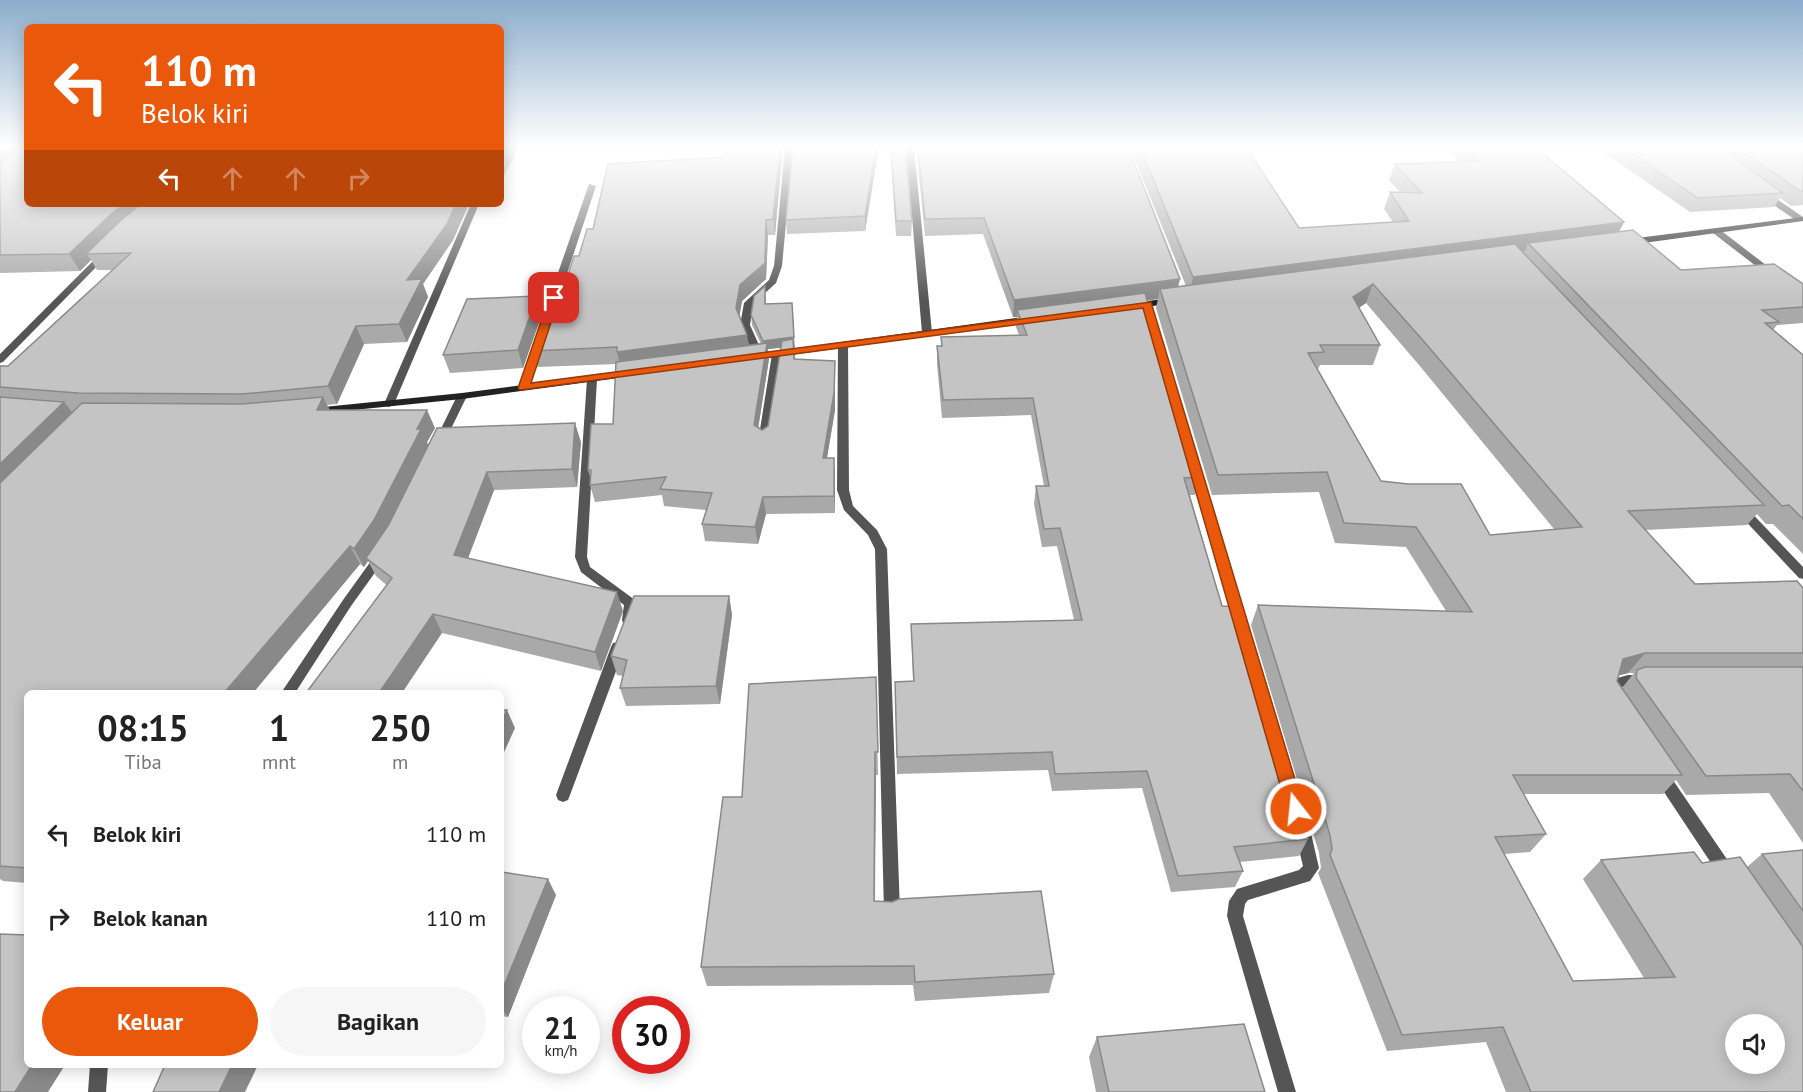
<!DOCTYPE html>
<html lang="id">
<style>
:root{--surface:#fff;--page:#f6f6f6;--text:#222;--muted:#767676;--accent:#ea580c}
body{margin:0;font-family:"PT Sans",sans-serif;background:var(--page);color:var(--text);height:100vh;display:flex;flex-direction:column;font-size:22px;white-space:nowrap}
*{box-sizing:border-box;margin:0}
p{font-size:20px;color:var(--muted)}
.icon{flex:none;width:33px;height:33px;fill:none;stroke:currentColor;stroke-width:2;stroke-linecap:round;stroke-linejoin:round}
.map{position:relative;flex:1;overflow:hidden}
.side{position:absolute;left:24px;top:690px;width:480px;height:378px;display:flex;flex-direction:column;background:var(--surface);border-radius:9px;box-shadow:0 3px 15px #0003}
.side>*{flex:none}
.banner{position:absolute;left:24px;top:24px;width:480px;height:183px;border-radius:9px;box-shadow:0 3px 15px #0003;background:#ea580c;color:#fff;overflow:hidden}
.controls{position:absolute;left:1725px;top:1014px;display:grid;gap:12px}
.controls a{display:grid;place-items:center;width:60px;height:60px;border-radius:50%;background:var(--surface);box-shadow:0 3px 15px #0003;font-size:30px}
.speed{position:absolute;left:522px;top:996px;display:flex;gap:12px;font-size:30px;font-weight:700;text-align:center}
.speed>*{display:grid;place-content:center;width:78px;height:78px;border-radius:50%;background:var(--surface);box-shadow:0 3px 15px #0003;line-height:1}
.speed small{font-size:15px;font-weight:400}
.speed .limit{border:9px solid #d22;background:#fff;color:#111}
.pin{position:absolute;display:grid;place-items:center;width:51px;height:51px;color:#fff;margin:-26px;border-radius:12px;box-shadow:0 3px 9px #0006}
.me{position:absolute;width:66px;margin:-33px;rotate:344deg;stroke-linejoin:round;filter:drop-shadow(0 0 4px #0008)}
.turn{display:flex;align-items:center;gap:21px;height:126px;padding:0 18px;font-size:27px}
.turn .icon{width:78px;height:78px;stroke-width:2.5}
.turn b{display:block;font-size:42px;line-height:51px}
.lanes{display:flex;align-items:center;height:57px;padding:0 18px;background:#0003;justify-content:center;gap:30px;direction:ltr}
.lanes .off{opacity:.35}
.eta{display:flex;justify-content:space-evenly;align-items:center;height:102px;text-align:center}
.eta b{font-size:36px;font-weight:800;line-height:42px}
.cta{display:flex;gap:12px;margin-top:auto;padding:12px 18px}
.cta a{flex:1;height:69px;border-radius:36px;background:var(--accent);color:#fff;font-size:24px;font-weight:800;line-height:69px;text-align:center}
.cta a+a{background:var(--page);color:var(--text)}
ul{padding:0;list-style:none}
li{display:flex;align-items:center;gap:18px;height:84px;padding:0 18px}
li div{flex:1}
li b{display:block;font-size:22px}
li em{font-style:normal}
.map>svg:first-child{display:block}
</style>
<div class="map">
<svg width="1803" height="1092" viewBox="0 0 1803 1092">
<rect width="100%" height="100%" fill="#fff"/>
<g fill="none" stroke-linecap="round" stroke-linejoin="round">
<!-- lane -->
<path fill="#555" fill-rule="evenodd" d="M1762,193H1768L1803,217V221H1797L1762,197Z"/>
<!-- street -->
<path fill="#555" fill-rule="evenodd" d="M785,147H793L782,266L776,283L753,304L750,325L764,356L759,359L754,356L740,325L744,303L769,280L774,266Z
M906,147H914L932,333L927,336L922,333Z
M589,184L596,186L555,310L550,313L547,312L545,310Z
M471,204H479L394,404L389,407L385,406L384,404Z
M1713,229H1719L1775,272V276H1769L1713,233Z
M102,252L109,254L3,362L0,363V354Z
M540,338L545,341L529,388L528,390H520L519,388L535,341Z
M843,342L848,345L849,490L853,506L877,530L887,549L900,912L898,918L892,920L886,918L884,912L875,549L868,535L844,510L837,490L838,345Z
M777,351L782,354L768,442L763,445L758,442L772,354Z
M592,376L597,379L587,557L590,567L635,600C639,606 636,618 633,623H623L622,620L624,605L581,572L575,557L587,379Z
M462,393L467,396L445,441L440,444L436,443L435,441L457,396Z
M1195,463L1201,467L1247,622L1246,625H1236L1235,622L1189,467Z
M1740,504L1744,505L1803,567V579L1799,578L1736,511L1734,508Z
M380,553L384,554L386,557L384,560L351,606L295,693H281L343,600L376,554Z
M618,642L623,643L625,647L570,795L568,800L563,802L558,800L556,795L611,647L613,643Z
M1628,675L1648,676L1650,680L1648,684C1638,687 1628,685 1618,688L1616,697L1611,699L1606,697L1604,693L1607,681Z
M1661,769L1666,770L1733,868L1735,873L1733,878L1727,880L1721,878L1656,780L1654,775L1656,770Z
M1302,822L1307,824L1310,829L1319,868L1310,881L1248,900L1245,904L1243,916L1296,1092H1278L1227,916L1229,901L1237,889L1299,870L1303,866L1294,829L1297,824Z
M90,1065H108L106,1092H88Z"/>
<!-- secondary -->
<path fill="#222" fill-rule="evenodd" d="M1803,217V221L1629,245L1625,242L1629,239Z
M1171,298L1176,301L1174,303L1132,309L1127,306L1132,303Z
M1031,316L1034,317V321L754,360L749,357L754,354Z
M630,371L634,372V376L462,399L314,414L309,411L314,408L462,393Z"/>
</g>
<!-- wall -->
<path fill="#a9a9a9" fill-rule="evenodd" d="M0,147H27V204H469L453,240L423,284L428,297L407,342L364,344L337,404L327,405L330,410L435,428L427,442L428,445L581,442L577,487L494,490L468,558L623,611L601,671L442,633L376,576L368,561L364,567L360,564L253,693H27V883L3,881L0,879V366H8L112,270H97L91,260L80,271L0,273Z
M726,147H783L775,235H768L766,279L742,301L739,317L749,345L761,344L752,325L751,315L766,295V304L795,346V359L835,361V410L827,458H834L835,475V513L766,514L758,544L705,541L702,524L706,510L664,506L662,495L595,502L590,485V477L588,470L613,424L616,364L538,367L533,351L593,229L724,157ZM781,348L768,426L762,430L758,428L769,359L768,349Z
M793,147H879L865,231L787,234L786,220Z
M890,147H905L912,221L911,236H896Z
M916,147H1128L1178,287L1186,286L1130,147H1246L1299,228L1393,222L1384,209L1390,192H1400L1389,180L1395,164L1459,162L1445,147H1535L1624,222L1619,232L1681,270L1803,284V323L1777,325L1773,330L1803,355V554L1773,524H1766L1757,514L1747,525L1645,530L1695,584L1803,588V843L1769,793L1686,795L1676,780L1663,794H1524L1546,834L1530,852L1504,854L1573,981L1644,978L1583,879L1601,860L1702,863L1747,867L1762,854L1803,850V1092H1506L1486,1042L1387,1051L1318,873L1321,868L1319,853L1251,625L1258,605L1446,611L1406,547L1335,543L1319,492L1212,495L1156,308L1158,299L1147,300L1200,477L1195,495H1190L1222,606L1308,839L1299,856L1240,862L1243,871L1235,887L1171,892L1142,788L1052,791L1048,770L897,774L895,682L913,681L911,624L1074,620L1057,546L1042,547L1034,504L1036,486H1044L1031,415L942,418L937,364V346H941V337L1019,335L1016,327L1017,317H1013L983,234L925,236ZM1366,303L1419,365L1554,529L1490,535L1381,481L1318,369L1320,365H1373L1380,345L1359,308ZM1628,673H1634L1622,688L1617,681L1619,675Z
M1596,147H1803V205L1791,206L1780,198L1774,207L1690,212Z
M537,296L542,314L523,368L450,373L443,355Z
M729,596L732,615L720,704L626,706L620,688L623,676L617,675L611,656Z
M876,677L878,775H876L875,901L1054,974L1049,993L915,1001L913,985L707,986L701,967L742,797Z
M501,872L556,895L508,1017L501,1016Z
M1097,1037L1265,1092H1096L1089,1057Z"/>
<!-- shaded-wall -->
<path fill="#898989" d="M6,147H16L23,158L0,174V151Z
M506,147H519L501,181V157Z
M780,147H783L775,235L773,219Z
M876,147H879L865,231V216Z
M124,204H154L86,254L91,260L80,271L69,254L110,215Z
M456,204H469L453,240L423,284L428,297L407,342L399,324L407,280Z
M766,220L768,235L766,279L742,301L738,325L736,308L740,285Z
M1624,222L1615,239L1528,243L1525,251L1189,295L1193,277Z
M1180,279L1176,296L1160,289L1158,299L1020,316L1017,310V317H1013L1014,300Z
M1373,284L1366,303L1346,316L1353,297Z
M537,296L542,314L523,368L518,350Z
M793,312L796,376L794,346L768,349L769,359L756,442L754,425L764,350L763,341Z
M356,326L364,344L337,404L328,386Z
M747,335L750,352L621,369L617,352Z
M835,361V410L824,475L823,458Z
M323,397L332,415L317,410Z
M64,402L78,420L0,497V464Z
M427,410L435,428L427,442L429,447L383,539L366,558L368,561L364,567L354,549Z
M575,423L581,442L577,487L572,469Z
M834,458L835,475V513L834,496Z
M487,472L494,490L462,574L454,555Z
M763,497L766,514L758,544L755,527Z
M350,546L360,564L253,693H224Z
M617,592L623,611L601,671L595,652Z
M729,596L732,615L720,704L716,686Z
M433,614L442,633L402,693H379Z
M1645,653L1628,673L1606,679L1623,659Z
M507,710L515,728L501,759V722Z
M875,752L876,775L874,921V901Z
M548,879L556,895L508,1017L501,1007V993Z
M32,1065H65L48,1092H15Z
M232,1065H258L245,1092H219Z"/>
<!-- building -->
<path fill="#c4c4c4" stroke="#898989" stroke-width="1.5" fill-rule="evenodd" d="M0,147H6L0,151Z
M19,147H27V204H124L110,215L69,254L0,255V163L18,151Z
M501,147H506L501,157Z
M726,147H780L773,219L766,220L765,263L740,285L736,308L747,335L617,352V347L533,351L552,297L561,296L574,256H579L587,229H593L608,164L724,157Z
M793,147H876L865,216L786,220Z
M891,147H905L912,221H896Z
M918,147H1128L1180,279L1014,300L984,218L925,219Z
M1140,147H1246L1299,228L1409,221L1390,192L1422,193L1395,164L1480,161L1467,147H1535L1624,222L1193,277Z
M1623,147H1719L1783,193L1698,198Z
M1736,147H1803V191H1800Z
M141,204H456L447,224L407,280L422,279L399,324L356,326L328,386L242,394L78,393L0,387V366H8L131,253L86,254L119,222Z
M1633,230L1681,270L1774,264L1803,284V307L1762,310L1779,322L1765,323L1803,355V519L1789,505L1782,506L1528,243Z
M1515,244L1764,505L1628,511L1695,584L1797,581L1803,588V653H1645L1623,659L1617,681L1682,775H1513L1546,834L1495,837L1573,981L1675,977L1601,860L1694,852L1702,863L1740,857L1803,947V1092H1531L1503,1027L1402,1035L1330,855L1332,849L1330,835L1258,605L1472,612L1416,527L1344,523L1327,472L1218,475L1160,289ZM1373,284L1427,345L1582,527L1490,535L1461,484H1408L1381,481L1308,353L1324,352L1320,345H1380L1353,297ZM1736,1024H1774V1064H1736Z
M765,286V304L792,303L794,337L763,341L751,315L754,296Z
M1145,293L1200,477L1184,478L1222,606L1239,607L1308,839L1234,847L1243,871L1178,876L1147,771L1055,774L1052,752L897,757L895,682L914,681L911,624L1082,620L1060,528L1044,529L1036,486H1049L1033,398L943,400L937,346H942L941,337L1027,335L1017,310Z
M537,296L518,350L443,355L467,299Z
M793,339L794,359L835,361L834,393L823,458H834V496L763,497L755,527L702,524L712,493L660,489L666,477L590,485L591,470H588L591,424H613L616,362L767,343L754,425L762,430L768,426L782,341Z
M0,397L64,402L0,464Z
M323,397L317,410H427L417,429H421L374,520L354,549L350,546L224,693H27V868L0,866V483L82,403L242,404Z
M575,423L572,469L487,472L454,555L617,592L595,652L433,614L379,693H306L392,578L366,558L389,524L437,428Z
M634,596H729L716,686L620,688L627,660L611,656Z
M1645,667H1803V791L1790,774L1706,776L1636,678L1637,670Z
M876,677L878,752H875L874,901L892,902L899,899L1041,891L1054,974L915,982L914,966L701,967L723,797H742L749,684Z
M501,710H507L501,722Z
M1803,850V911L1762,854Z
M501,872L548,879L501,993Z
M0,934L27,935V1065H32L15,1092H0Z
M1244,1024L1265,1092H1109L1097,1037Z
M165,1065H232L219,1092H153Z"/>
<!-- sky -->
<linearGradient id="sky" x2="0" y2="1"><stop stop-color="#8cadcc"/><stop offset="0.49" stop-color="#fff"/><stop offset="1" stop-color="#fff" stop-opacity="0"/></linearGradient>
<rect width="1803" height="300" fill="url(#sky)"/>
<!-- route -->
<path fill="#ea580c" stroke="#983908" stroke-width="1.5" d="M554,295L559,298L531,383L1151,302L1304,809L1302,814L1296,816L1290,814L1287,809L1143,308L520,390L518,388L549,298Z"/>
</svg>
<div class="controls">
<a><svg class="icon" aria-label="sound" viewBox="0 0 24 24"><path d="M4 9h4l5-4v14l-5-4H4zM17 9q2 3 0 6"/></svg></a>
</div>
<div class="speed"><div>21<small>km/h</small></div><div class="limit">30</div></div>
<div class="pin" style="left:554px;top:298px;background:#d93025"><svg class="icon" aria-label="arrive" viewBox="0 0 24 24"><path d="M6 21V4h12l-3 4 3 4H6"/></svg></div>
<svg class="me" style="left:1296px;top:809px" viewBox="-20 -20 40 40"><circle r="17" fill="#ea580c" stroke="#fff" stroke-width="3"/><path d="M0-11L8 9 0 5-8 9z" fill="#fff"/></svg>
<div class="banner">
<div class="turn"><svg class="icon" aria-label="left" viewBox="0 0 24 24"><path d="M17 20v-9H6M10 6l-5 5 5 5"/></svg><div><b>110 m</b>Belok kiri</div></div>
<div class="lanes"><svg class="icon" aria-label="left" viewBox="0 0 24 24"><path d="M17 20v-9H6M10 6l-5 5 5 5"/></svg><svg class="icon off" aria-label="ahead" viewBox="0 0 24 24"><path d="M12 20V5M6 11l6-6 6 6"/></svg><svg class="icon off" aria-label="ahead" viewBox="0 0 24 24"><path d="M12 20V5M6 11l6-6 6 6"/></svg><svg class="icon off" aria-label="right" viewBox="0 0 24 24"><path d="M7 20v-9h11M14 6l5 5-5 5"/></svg></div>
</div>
<section class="side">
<div class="eta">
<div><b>08:15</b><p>Tiba</p></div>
<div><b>1</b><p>mnt</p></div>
<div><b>250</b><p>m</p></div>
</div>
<ul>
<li><svg class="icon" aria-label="left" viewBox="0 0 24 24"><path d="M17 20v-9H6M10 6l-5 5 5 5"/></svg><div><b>Belok kiri</b></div><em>110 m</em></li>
<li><svg class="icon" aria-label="right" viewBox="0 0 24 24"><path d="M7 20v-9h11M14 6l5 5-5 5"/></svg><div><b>Belok kanan</b></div><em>110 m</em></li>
</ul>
<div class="cta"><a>Keluar</a><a>Bagikan</a></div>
</section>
</div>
